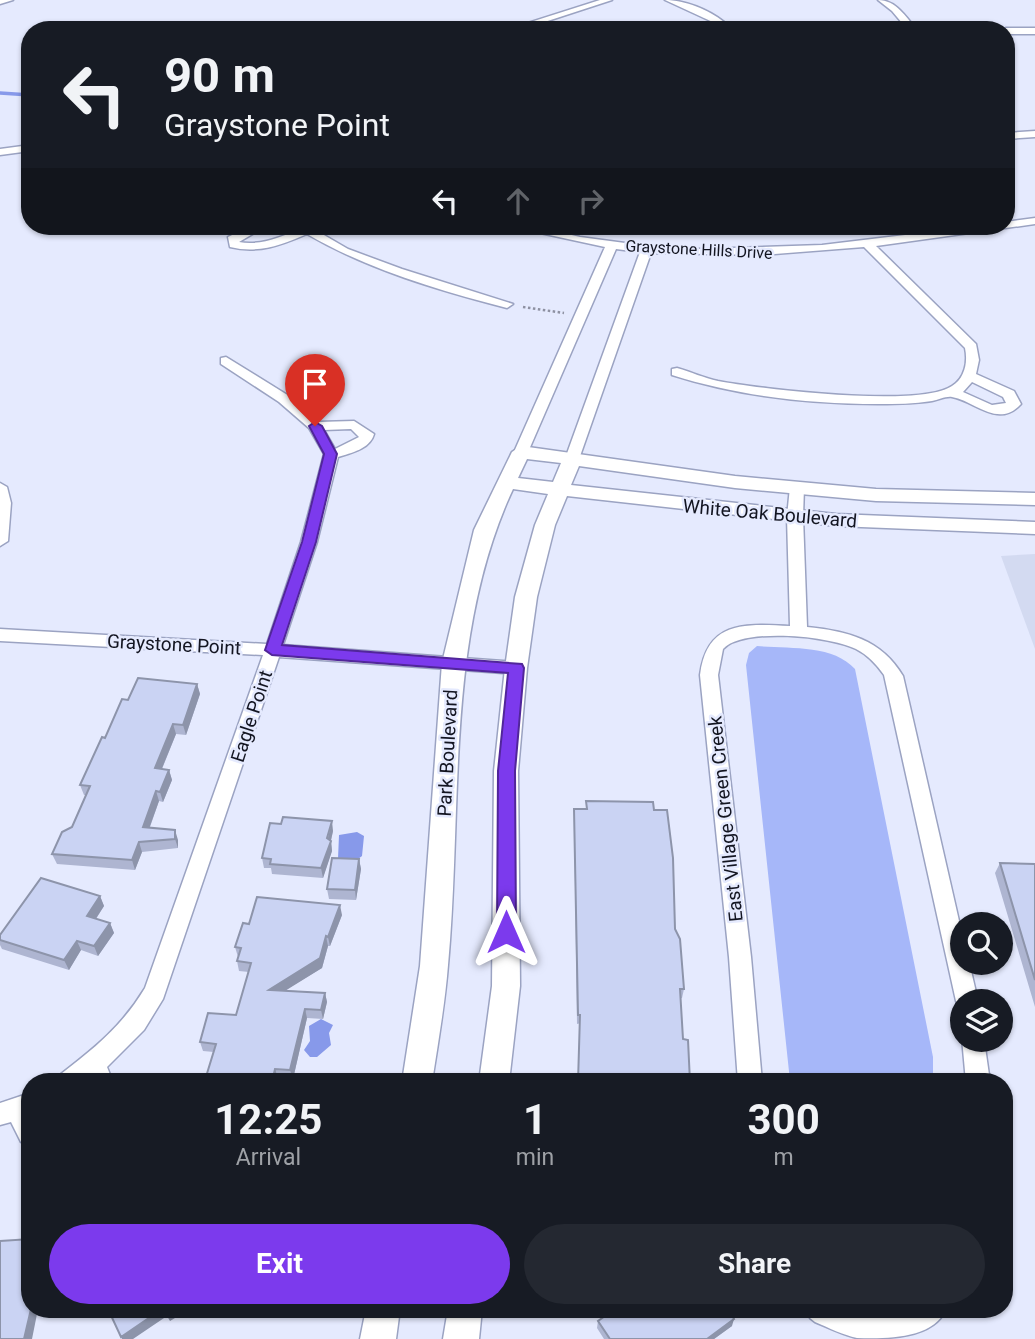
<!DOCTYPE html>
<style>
:root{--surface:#171b24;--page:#242831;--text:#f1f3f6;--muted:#9ea1a6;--accent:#7c3aed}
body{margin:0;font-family:Roboto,sans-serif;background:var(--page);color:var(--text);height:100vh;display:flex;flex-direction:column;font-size:26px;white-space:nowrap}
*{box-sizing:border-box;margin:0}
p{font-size:23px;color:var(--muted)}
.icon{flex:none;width:38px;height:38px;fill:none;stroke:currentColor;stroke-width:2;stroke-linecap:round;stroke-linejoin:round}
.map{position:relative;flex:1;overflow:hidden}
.details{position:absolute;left:21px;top:1073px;width:992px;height:245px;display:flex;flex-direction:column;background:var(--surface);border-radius:28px;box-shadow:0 2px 5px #0004}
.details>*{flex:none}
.hud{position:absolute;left:21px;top:21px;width:994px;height:214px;border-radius:28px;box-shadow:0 2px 5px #0004;background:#171b24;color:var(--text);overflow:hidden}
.buttons{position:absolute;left:950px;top:912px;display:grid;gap:14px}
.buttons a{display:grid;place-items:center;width:63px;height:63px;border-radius:50%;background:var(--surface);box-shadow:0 2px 5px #0004;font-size:35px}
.pin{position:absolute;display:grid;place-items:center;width:60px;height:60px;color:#fff;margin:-72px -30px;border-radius:50% 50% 50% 0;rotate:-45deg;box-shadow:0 0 7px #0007}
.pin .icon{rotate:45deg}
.me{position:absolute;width:77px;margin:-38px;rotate:0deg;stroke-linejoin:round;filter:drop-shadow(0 0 5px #0008)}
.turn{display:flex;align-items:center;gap:24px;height:147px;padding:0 28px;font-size:32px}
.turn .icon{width:91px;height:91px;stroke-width:2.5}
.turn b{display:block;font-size:49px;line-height:60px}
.lanes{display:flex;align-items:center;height:66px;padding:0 28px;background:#0003;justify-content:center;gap:35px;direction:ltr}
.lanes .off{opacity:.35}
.eta{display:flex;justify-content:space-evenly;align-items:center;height:119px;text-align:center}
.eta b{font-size:42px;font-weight:700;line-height:49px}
.primary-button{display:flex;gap:14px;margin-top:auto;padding:14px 28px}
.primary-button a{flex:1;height:80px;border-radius:42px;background:var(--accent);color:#fff;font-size:28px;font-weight:700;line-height:80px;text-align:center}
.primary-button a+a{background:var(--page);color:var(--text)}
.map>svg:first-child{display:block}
</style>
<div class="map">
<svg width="1035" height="1339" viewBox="0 0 1035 1339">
<rect width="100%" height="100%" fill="#e5eafe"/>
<!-- built -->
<path fill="#d3daf1" d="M1035,554V649L1001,556Z"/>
<!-- forest -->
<path fill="#a6b7f9" d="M757,646C789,649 833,644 855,669L933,1057V1081H790L746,665L749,653Z"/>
<!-- water -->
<path fill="#8799ea" d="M357,832L364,836L362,856L358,859H338L339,835Z
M321,1019L333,1025L329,1033L331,1045L317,1057H310L304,1050L310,1041L309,1026Z"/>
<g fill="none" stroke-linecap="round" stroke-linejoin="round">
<!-- stream -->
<path stroke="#8799ea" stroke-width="3.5" d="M0,93L30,95"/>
<!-- minor casing -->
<g stroke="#9ba3c2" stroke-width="3">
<path id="minor" d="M0,0H13L0,4Z
M600,0H612L520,30H506Z
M665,0C685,0 709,10 724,22L717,24Z
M878,0C896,0 906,17 917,30H908L892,11Z
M1006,28H1035V34H1006V30H1003Z
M1035,131V137L1006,139V133Z
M30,145V151L0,155V149Z
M1035,218V224L876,246L976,344L979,360L976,374L1014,391L1021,404C998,429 975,401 952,397C946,396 938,400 932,401C914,404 896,404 878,404C809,404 738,396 672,375V369L677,368C691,372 704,378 718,381C760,389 920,408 952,386C965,378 968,362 965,348L864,247L761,255L651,253L579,459L577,462H567L565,459L640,252L616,249L528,452L521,456L514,452L605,247L517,228L516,226H534L580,237L640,245L701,249L822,245L980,226H1006V222ZM972,382L1003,397L1006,403L992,405L963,392Z
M251,226H266L239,242C260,246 280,237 299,230L296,226H321L317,231L348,249L402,269L513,304L507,308C438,290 369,270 307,234C282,245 258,254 230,247L228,237Z
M226,357L289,396L318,422L354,421L374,434C370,449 351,453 338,457L317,542L283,645L516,662L525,668L516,674L279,657L163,999L144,1030L107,1067L113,1082H58L61,1074C96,1047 122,1026 145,988L263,655L0,641V629L267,644L301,542L324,454L309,428L279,402L221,364V358ZM351,429L359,437L335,449L324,430Z
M0,483L7,487L11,503L8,541L0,546Z
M797,483L804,487L803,517L807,627C847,631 881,639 903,676L962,934V962H969L978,1001H962V1009L956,1001L884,675C877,665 868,655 856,649C831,636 743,627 723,649L718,675L751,957L762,1082H738L729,957L700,675C707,620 745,624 790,626L787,517L790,487Z
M962,1038L984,1040L990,1082H966Z
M30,1093V1146L21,1142L11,1122L0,1125V1103Z
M806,1309H849L883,1317L896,1315L910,1309H946C934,1339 886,1339 857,1338C843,1335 829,1328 815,1322L810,1318Z"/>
</g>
<!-- tertiary casing -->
<g stroke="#9ba3c2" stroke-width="3">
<path id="tertiary" d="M521,446L735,476L876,489L1035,493V505L876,501L735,488L579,466L571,485L836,514L1035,522V534L836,526L567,496L555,525L537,597L527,668L518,771L520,986L509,1082H479L492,986L494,771L505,668L515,597L535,525L548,494L513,489C444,637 463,807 448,965C445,1004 438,1043 432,1082H402L420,966L442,663L474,530L512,452ZM527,459L561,463L553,482L518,478Z
M366,1309H400L396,1339H360Z
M448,1309H482L479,1339H443Z"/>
</g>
<!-- path -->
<path stroke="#8e91a2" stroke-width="2.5" stroke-dasharray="2.5 2.5" stroke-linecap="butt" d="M523,307L564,313"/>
<!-- minor -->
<use href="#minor" fill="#fff" fill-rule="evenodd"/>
<!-- tertiary -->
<use href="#tertiary" fill="#fff" fill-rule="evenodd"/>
</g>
<!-- wall -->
<path fill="#aeb5d1" d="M197,684L200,694L186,735L176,734L162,769L169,770L172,780L163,802L159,801L150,827L178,840V848L142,852L135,870L57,864L52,854L72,827L86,795H84L80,785L128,700Z
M586,801L654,810L675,929L684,989L682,998L577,1024L574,819V809H586Z
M333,831L331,841L332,851L323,878L272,874L271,868H264L262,858Z
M359,859L361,869L356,900L329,899L327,889Z
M1000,863L1035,864V1007L995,873Z
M100,896L104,906L96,919L110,923L114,933L98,956L81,950L69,970L2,949L0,945V935Z
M342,915L330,946H328L322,968L285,990L325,993L327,1002L323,1019L307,1018L293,1079L278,1078L277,1082H195L205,1080L214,1052L203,1051L200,1042L236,1015L249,972L239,971L237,961L238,957L235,947L249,924Z
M598,1321L732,1326L714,1339H604L597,1328Z"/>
<!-- shaded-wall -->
<path fill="#8d94aa" d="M197,684L200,694L186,735L183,725Z
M173,724L176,734L158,778L155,768Z
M169,770L172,780L163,802L160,792Z
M156,791L159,801L146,837L143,827Z
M332,821L333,831L330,844L331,841L332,851L323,878L321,868Z
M175,830L178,840V848L175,839Z
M139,842L142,852L135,870L132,860Z
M359,859L361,869L356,900L355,890Z
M100,896L104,906L91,926L87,916Z
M340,905L342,915L330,946L328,937Z
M110,923L114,933L98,956L94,946Z
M326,936L328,946L322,968L272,999L269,990Z
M77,941L81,950L69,970L64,960Z
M325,993L327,1002L323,1019L321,1010Z
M305,1009L307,1018L293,1079L290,1070Z
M275,1069L278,1078L277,1082H272Z
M31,1309H38L32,1339H24Z
M162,1309H190L170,1321L167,1316L133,1339H122L121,1337Z
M734,1319L732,1326L714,1339H707Z"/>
<!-- building -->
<path fill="#cad3f3" stroke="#8d94aa" stroke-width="2" d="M138,678L197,684L183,725L173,724L155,768L169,770L160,792L156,791L143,827L175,830V839L139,842L132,860L52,854L62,832L72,827L90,786L80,785L102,737L105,738L122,699L128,700Z
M586,801L653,802L654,810H667L673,858L675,929L680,939L684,989H680L683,1039L688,1040L690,1082H578L580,1015H578L574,809H587Z
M283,817L332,821L327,838L331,841L321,868L270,864L271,859L262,858L270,823L281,824Z
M332,858L359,859L355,890L327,889Z
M1000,863L1035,864V980Z
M41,878L100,896L87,916L110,923L94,946L77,941L64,960L0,940V935Z
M257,897L340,905L328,937L326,936L320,958L269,990L325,993L321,1010L305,1009L290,1070L275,1069L272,1082H195V1079L205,1080L216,1044L200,1042L208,1013L236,1015L251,963L237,961L241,948L235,947L243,923L249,924Z
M30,1239V1309H31L24,1339H0V1241Z
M108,1309H162L121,1337Z
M163,1309H173L166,1314Z
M615,1309H728L734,1319L707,1339H610L598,1321Z"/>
<!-- route -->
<path fill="#7c3aed" stroke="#51269a" stroke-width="2" d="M315,422L322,426L337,454L316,542L282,645L522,664L524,668L515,771L516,932L513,938L506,941L499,938L497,932L498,771L508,673L272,655L265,650L302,542L324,454L309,426Z"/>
<g text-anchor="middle" stroke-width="5" stroke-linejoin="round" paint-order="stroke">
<!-- far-street labels -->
<g font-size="16" fill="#131521" stroke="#e5eafe">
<text transform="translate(699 249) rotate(3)" y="6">Graystone Hills Drive</text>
</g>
<!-- street labels -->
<g font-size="19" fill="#131521" stroke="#e5eafe">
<text transform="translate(770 513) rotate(5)" y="7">White Oak Boulevard</text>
<text transform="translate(174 644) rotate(3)" y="7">Graystone Point</text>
<text transform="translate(251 716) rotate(-72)" y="7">Eagle Point</text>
<text transform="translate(447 753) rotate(-87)" y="7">Park Boulevard</text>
<text transform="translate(725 819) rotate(-96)" y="7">East Village Green Creek</text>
</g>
</g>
</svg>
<div class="buttons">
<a><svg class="icon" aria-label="search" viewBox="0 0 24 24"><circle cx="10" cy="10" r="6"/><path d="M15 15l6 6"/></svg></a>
<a><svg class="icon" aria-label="layers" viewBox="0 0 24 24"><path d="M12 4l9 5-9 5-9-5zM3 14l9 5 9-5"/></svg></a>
</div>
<div class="pin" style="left:315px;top:426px;background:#d93025"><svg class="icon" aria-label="arrive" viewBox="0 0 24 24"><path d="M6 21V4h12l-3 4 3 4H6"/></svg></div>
<svg class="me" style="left:506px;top:932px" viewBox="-20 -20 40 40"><path d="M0-17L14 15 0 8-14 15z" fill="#7c3aed" stroke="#fff" stroke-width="4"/></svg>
<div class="hud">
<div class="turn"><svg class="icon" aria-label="left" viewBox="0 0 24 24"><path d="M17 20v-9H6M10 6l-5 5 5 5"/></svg><div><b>90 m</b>Graystone Point</div></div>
<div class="lanes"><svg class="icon" aria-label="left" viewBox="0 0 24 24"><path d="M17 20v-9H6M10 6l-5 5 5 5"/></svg><svg class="icon off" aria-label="ahead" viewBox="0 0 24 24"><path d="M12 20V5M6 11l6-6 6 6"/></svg><svg class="icon off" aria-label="right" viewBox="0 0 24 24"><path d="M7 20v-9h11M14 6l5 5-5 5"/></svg></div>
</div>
<section class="details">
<div class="eta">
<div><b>12:25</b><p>Arrival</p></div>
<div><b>1</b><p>min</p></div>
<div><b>300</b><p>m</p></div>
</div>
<div class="primary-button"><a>Exit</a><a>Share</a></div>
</section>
</div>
